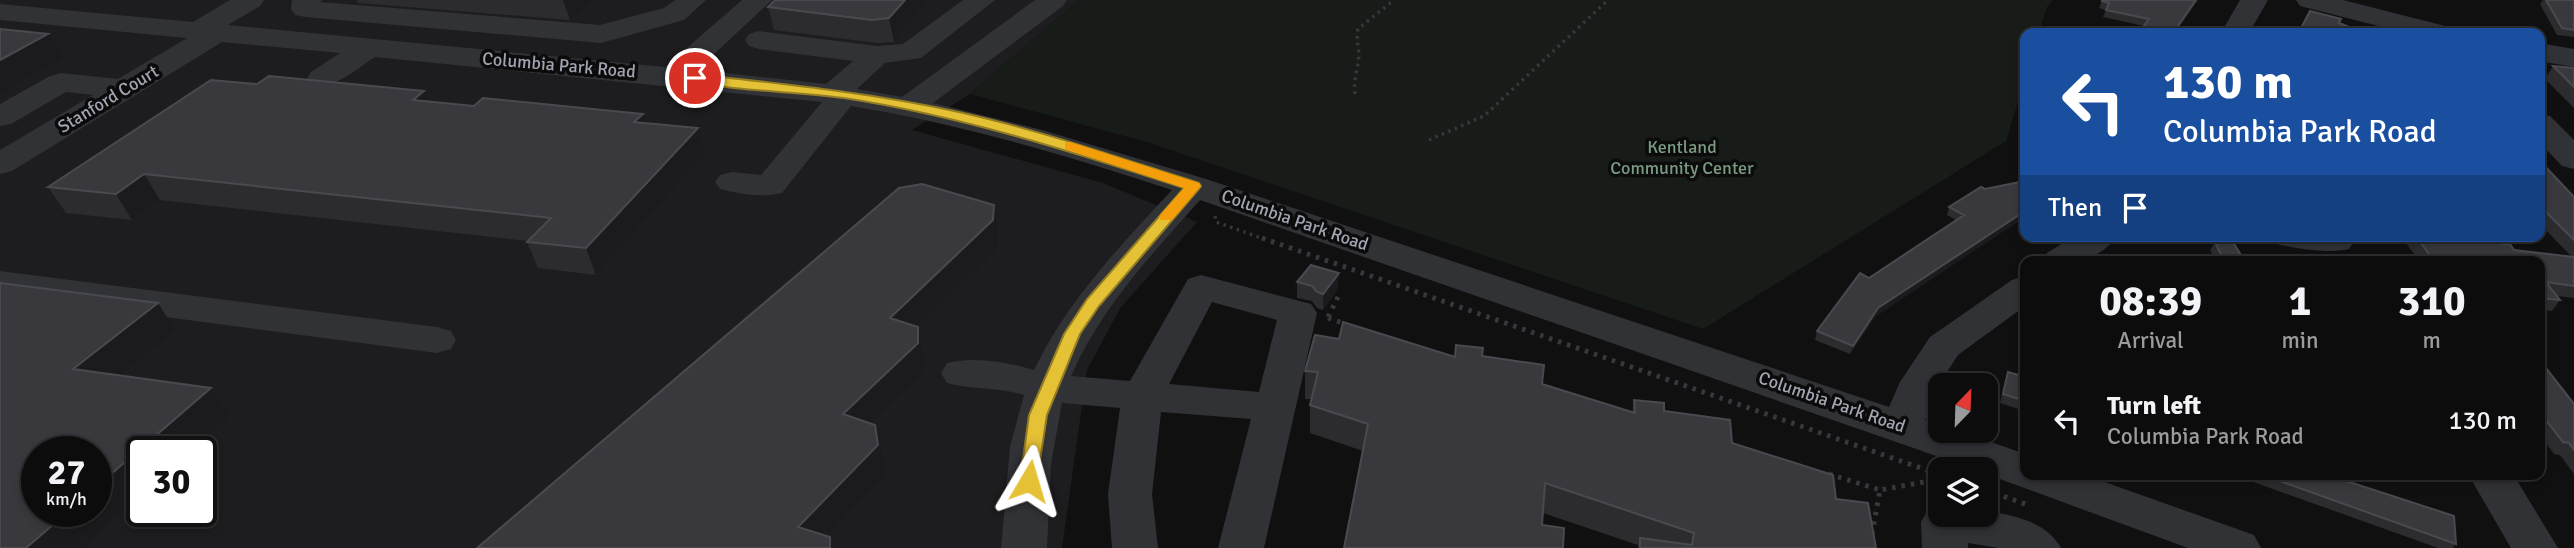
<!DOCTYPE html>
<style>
:root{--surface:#0c0c0d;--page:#1a1a1b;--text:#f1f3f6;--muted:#9a9b9d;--line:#2c2c2e}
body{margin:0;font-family:Signika,sans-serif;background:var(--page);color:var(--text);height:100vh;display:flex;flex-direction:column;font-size:26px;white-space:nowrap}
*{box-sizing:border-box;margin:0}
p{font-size:23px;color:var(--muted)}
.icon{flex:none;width:38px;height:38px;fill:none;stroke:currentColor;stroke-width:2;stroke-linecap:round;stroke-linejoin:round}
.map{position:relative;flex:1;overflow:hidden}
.details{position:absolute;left:2020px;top:256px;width:525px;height:224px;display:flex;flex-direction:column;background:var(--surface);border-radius:14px;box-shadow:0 4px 10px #0003,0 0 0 2px var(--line)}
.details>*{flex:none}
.hud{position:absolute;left:2020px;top:28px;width:525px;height:214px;border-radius:14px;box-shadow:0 4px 10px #0003,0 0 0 2px var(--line);background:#1a4fa0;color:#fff;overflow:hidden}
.needle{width:46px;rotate:23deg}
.tools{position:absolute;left:1928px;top:373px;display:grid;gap:14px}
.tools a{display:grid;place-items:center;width:70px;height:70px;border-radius:14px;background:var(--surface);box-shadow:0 4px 10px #0003,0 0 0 2px var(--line);font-size:35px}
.speed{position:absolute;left:21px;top:436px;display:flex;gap:14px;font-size:35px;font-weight:700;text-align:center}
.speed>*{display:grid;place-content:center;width:91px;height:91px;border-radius:50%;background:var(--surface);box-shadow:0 4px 10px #0003,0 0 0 2px var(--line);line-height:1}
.speed small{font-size:18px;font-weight:400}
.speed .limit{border:4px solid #111;border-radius:10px;background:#fff;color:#111}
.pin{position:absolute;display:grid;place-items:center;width:60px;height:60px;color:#fff;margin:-30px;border:4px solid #fff;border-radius:50%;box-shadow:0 2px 7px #0007}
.me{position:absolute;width:77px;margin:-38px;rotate:7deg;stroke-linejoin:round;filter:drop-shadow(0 0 5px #0008)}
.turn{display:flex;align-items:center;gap:24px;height:147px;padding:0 28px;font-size:32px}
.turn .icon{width:91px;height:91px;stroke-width:2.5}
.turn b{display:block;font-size:49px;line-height:60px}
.then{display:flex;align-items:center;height:66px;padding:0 28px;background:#0003;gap:14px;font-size:26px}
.eta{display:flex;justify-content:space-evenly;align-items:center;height:119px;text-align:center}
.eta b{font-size:42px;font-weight:700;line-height:49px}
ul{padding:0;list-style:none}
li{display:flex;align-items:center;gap:21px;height:91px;padding:0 28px}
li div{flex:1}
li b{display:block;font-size:26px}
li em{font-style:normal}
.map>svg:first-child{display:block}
</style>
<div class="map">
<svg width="2574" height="548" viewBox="0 0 2574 548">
<rect width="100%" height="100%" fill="#101011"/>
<!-- built -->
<path fill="#1d1c1e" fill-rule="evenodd" d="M0,0H1079L970,94L912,130L1103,183L1197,222L1121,307L1087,370L1062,548H0ZM37,452H96V511H37ZM142,452H201V511H142Z"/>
<!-- green -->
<path fill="#171c18" d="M1079,0H2053L2047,7L2039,33H2025V79L2006,141L1703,329L1150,143L970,94Z"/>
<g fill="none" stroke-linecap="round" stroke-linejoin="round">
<!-- path-far1 -->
<path stroke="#37383d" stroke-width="3.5" stroke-dasharray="2.5 4.5" stroke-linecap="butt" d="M1355,94C1353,77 1359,67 1359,53C1358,44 1356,38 1358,29L1394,0
M1429,140L1484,116L1608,0
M1215,216L1216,222L1267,240"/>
<!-- path -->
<path stroke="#37383d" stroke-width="5" stroke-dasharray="3.5 6" stroke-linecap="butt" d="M1262,238L1941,475
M1328,317L1339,295
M1328,318L1346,324
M1829,474L1880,490
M1986,490L2028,505
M1872,534L1880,490L1924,482L1932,472"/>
<!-- minor -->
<path fill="#313236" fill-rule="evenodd" d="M230,0H264L260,6L228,25L665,67L742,0H772L697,70L826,84L853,61L759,49L749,46L745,40L749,34L759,31L877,46L903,44L963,0H995L921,58L885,63L857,89L902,97L1035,0H1067L1063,6L933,103L1042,130L1206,179L1889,407L1900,382L1930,337L2012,280L2025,276V306L1958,355L1940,383L1925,420L1941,425V430H1957L2025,454V474H2082L2254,535L2261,548H2188L1986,474V469H1974L1200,200C1151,255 1101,308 1071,376L1130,381L1188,279L1201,275L1311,304L1317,313L1264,548H1218L1251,419L1161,412L1152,494L1158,548H1112L1108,494L1120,408L1062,403L1051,464L1047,548H1001L1010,447L1024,395C999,387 972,390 947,383L941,373L947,363C974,356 1007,362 1034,370C1067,301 1120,246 1172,190C1067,155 960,124 851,106L782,193C762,198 740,194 720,189L715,182L720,175L732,172L761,175L822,102L375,57C356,69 335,90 311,84L307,78L311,72L340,53L222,42L12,171L0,174V150L93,95L66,92L11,124L0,126V104L50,76L61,73L118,79L187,38L0,20V4L193,22ZM1212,302L1277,320L1259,392L1169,384Z
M292,0H322L320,2L600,25L664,8L675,0H706L684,20L601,43L305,17L295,15L291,9Z
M2240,0H2268L2249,33H2221Z
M2296,0H2343L2449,27L2453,33H2406L2300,6Z
M2539,43L2574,49V67L2539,61Z
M2539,114L2550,116L2574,140V169L2562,166L2539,142Z
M2074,236H2117C2097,264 2072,261 2042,261L2047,253Z
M2271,236H2351L2354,241L2349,249C2326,254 2299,249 2276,244Z
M0,271L437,327L451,331L456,340L451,349L437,353L0,295Z
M2468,474H2513L2558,548H2511Z
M1941,506V514H1986V511C2014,515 2047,522 2061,548H1999L1968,543V548H1922L1921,522L1928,510Z"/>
</g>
<!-- wall -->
<path fill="#2c2c2f" d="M357,0H595L570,20L358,3Z
M775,0H928L894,42L877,43L774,30L768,7Z
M2198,0L2175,33H2139L2144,26L2103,17L2106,10L2099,8L2102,1Z
M2543,0H2574V37L2557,35L2540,4Z
M2553,66L2574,68V108L2545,79Z
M257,84L424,91L428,102L646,124L705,154L596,275L538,268L527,242L528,241L160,200L132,220L66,213L48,187Z
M2539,160L2574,197V298L2557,296L2560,300L2552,311L2539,310V261H2419L2401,236H2497L2503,244L2514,250L2571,256L2539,223Z
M2025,181L1875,317L1850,354L1815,340L1817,331L1869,278L1956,220L1947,215L1949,207L1985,189Z
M2215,242L2241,255L2289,261H2216L2210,250Z
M1297,282L1338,289L1323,310L1317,308L1312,301L1297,298Z
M1339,339L1455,357L1483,356L1542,384L1632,412L1634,400L1664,411L1732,443L1836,499L1876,548H1638V545L1543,513L1542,525L1563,548L1363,451L1310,433V405L1312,399H1305V371Z
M2539,359L2574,404V474L2560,455L2554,454L2539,434Z
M2008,372L2025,377V411L2000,403L2005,380Z
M2231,474H2325L2456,544L2453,548H2438Z"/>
<!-- shaded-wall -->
<path fill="#1b1b1d" d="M563,0H595L570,20Z
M905,0H928L894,42L889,18Z
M2196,0H2198L2175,33H2173Z
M2349,27L2345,33H2339Z
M48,34L63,58L0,93V60Z
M424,91L435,116L413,100Z
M643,114L651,139L634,122Z
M698,128L705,154L596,275L586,248Z
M144,174L160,200L132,220L116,194Z
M994,205L998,231V247L897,345L890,318Z
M2025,211V217L1875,317L1850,354L1853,346L1878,308Z
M1339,273L1338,289L1323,310V294Z
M158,303L175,330L93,397L73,369Z
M918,327L923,355L924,371L850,442L843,414Z
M211,388L229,416L189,452H142V494L82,548H26L69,511H96V487Z
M875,425L882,453L886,474L814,548L798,527Z"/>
<!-- building -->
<path fill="#39393d" stroke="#494a4f" stroke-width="2" d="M775,0H905L889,18L872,20L768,7Z
M2103,0H2196L2173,33H2142L2141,30L2149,19L2106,10L2109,3L2102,1Z
M2546,0H2574V30L2562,28Z
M2310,11L2341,19L2339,23L2349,27L2339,33H2300L2302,31L2300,30Z
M0,29L48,34L0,60Z
M2553,66L2574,68V87Z
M269,76L424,91L413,100L474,106L483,98L643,114L634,122L698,128L586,248L527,242L551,218L144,174L116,194L48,187L211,80L257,84Z
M2539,160L2574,197V240L2539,205Z
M2025,181V211L1878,308L1853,346L1817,331L1860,273L1869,278L1964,215L1949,207L1981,187L1985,189Z
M922,184L994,205L993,220L890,318L918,327V343L843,414L875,425L878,445L798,527L830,537V548H477L899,188Z
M2225,236H2229L2241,255L2289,261H2224L2215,242Z
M2416,236H2497L2503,244H2510L2514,250L2574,257V286L2546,282L2560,300L2539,298V261H2434Z
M1311,265L1339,273L1323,294L1317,292L1312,286L1297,282Z
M0,283L158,303L73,369L211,388L96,487V452H37V511H69L26,548H0Z
M1343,322L1455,357L1456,345L1483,348L1482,356L1544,365L1542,384L1635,413L1634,400L1664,403V411L1730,420L1732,443L1833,475L1836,499L1868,503L1876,548H1640V538L1692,545L1694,533L1545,483L1542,525L1564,528L1563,548H1344L1368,424L1310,405L1318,372L1305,371L1315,335L1339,339Z
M2539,359L2574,404V450L2569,443L2563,442L2539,411Z
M2008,372L2025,377V401L2003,394Z
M2260,474H2325L2454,516L2456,544Z"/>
<!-- route -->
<path fill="#e4c135" stroke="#947d22" stroke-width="2" d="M695,74C784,84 872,93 959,112C1040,130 1120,158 1199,183L1201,186L1199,189L1099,306L1080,334L1047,415L1036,486H1022L1020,481L1029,415L1064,334L1087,299L1184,188C1073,152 961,116 844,98C794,91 740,92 691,81V75Z"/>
<!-- slow -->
<path fill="#f59e0b" d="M1070,142L1199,183L1201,186L1172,220H1161L1159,217L1161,214L1184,188L1065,149V143Z"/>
<g text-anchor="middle" stroke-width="7" stroke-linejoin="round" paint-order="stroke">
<!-- street labels -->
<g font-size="18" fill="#a2a5b1" stroke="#0b0b0c">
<text transform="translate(559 65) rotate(5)" y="6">Columbia Park Road</text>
<text transform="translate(108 99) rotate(-31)" y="6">Stanford Court</text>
<text transform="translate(1295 220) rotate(19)" y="6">Columbia Park Road</text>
<text transform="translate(1832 402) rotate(19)" y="6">Columbia Park Road</text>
</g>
<!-- park labels -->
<g font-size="18" fill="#7a9b81" stroke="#0b0b0c">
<text x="1682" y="153">Kentland<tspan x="1682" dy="21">Community Center</tspan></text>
</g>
</g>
</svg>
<div class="tools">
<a><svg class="needle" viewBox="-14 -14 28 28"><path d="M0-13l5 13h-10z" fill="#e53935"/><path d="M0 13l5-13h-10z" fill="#9a9b9d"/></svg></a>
<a><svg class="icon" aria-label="layers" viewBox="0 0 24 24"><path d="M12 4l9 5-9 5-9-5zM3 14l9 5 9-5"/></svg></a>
</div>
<div class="speed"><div>27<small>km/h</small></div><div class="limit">30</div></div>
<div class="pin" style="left:695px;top:78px;background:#d93025"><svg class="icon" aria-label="arrive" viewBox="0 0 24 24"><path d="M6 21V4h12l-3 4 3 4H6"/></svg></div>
<svg class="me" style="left:1029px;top:481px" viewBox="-20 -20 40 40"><path d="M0-17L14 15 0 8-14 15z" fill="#e4c135" stroke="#fff" stroke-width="4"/></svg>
<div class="hud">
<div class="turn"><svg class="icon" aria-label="left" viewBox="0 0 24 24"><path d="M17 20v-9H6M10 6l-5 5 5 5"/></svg><div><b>130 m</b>Columbia Park Road</div></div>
<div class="then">Then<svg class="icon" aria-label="arrive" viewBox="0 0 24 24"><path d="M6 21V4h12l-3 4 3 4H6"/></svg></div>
</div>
<section class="details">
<div class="eta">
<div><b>08:39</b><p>Arrival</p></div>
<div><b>1</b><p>min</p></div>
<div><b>310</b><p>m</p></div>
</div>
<ul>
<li><svg class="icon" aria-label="left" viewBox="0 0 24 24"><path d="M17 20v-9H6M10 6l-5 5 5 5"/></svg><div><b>Turn left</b><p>Columbia Park Road</p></div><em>130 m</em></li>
</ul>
</section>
</div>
